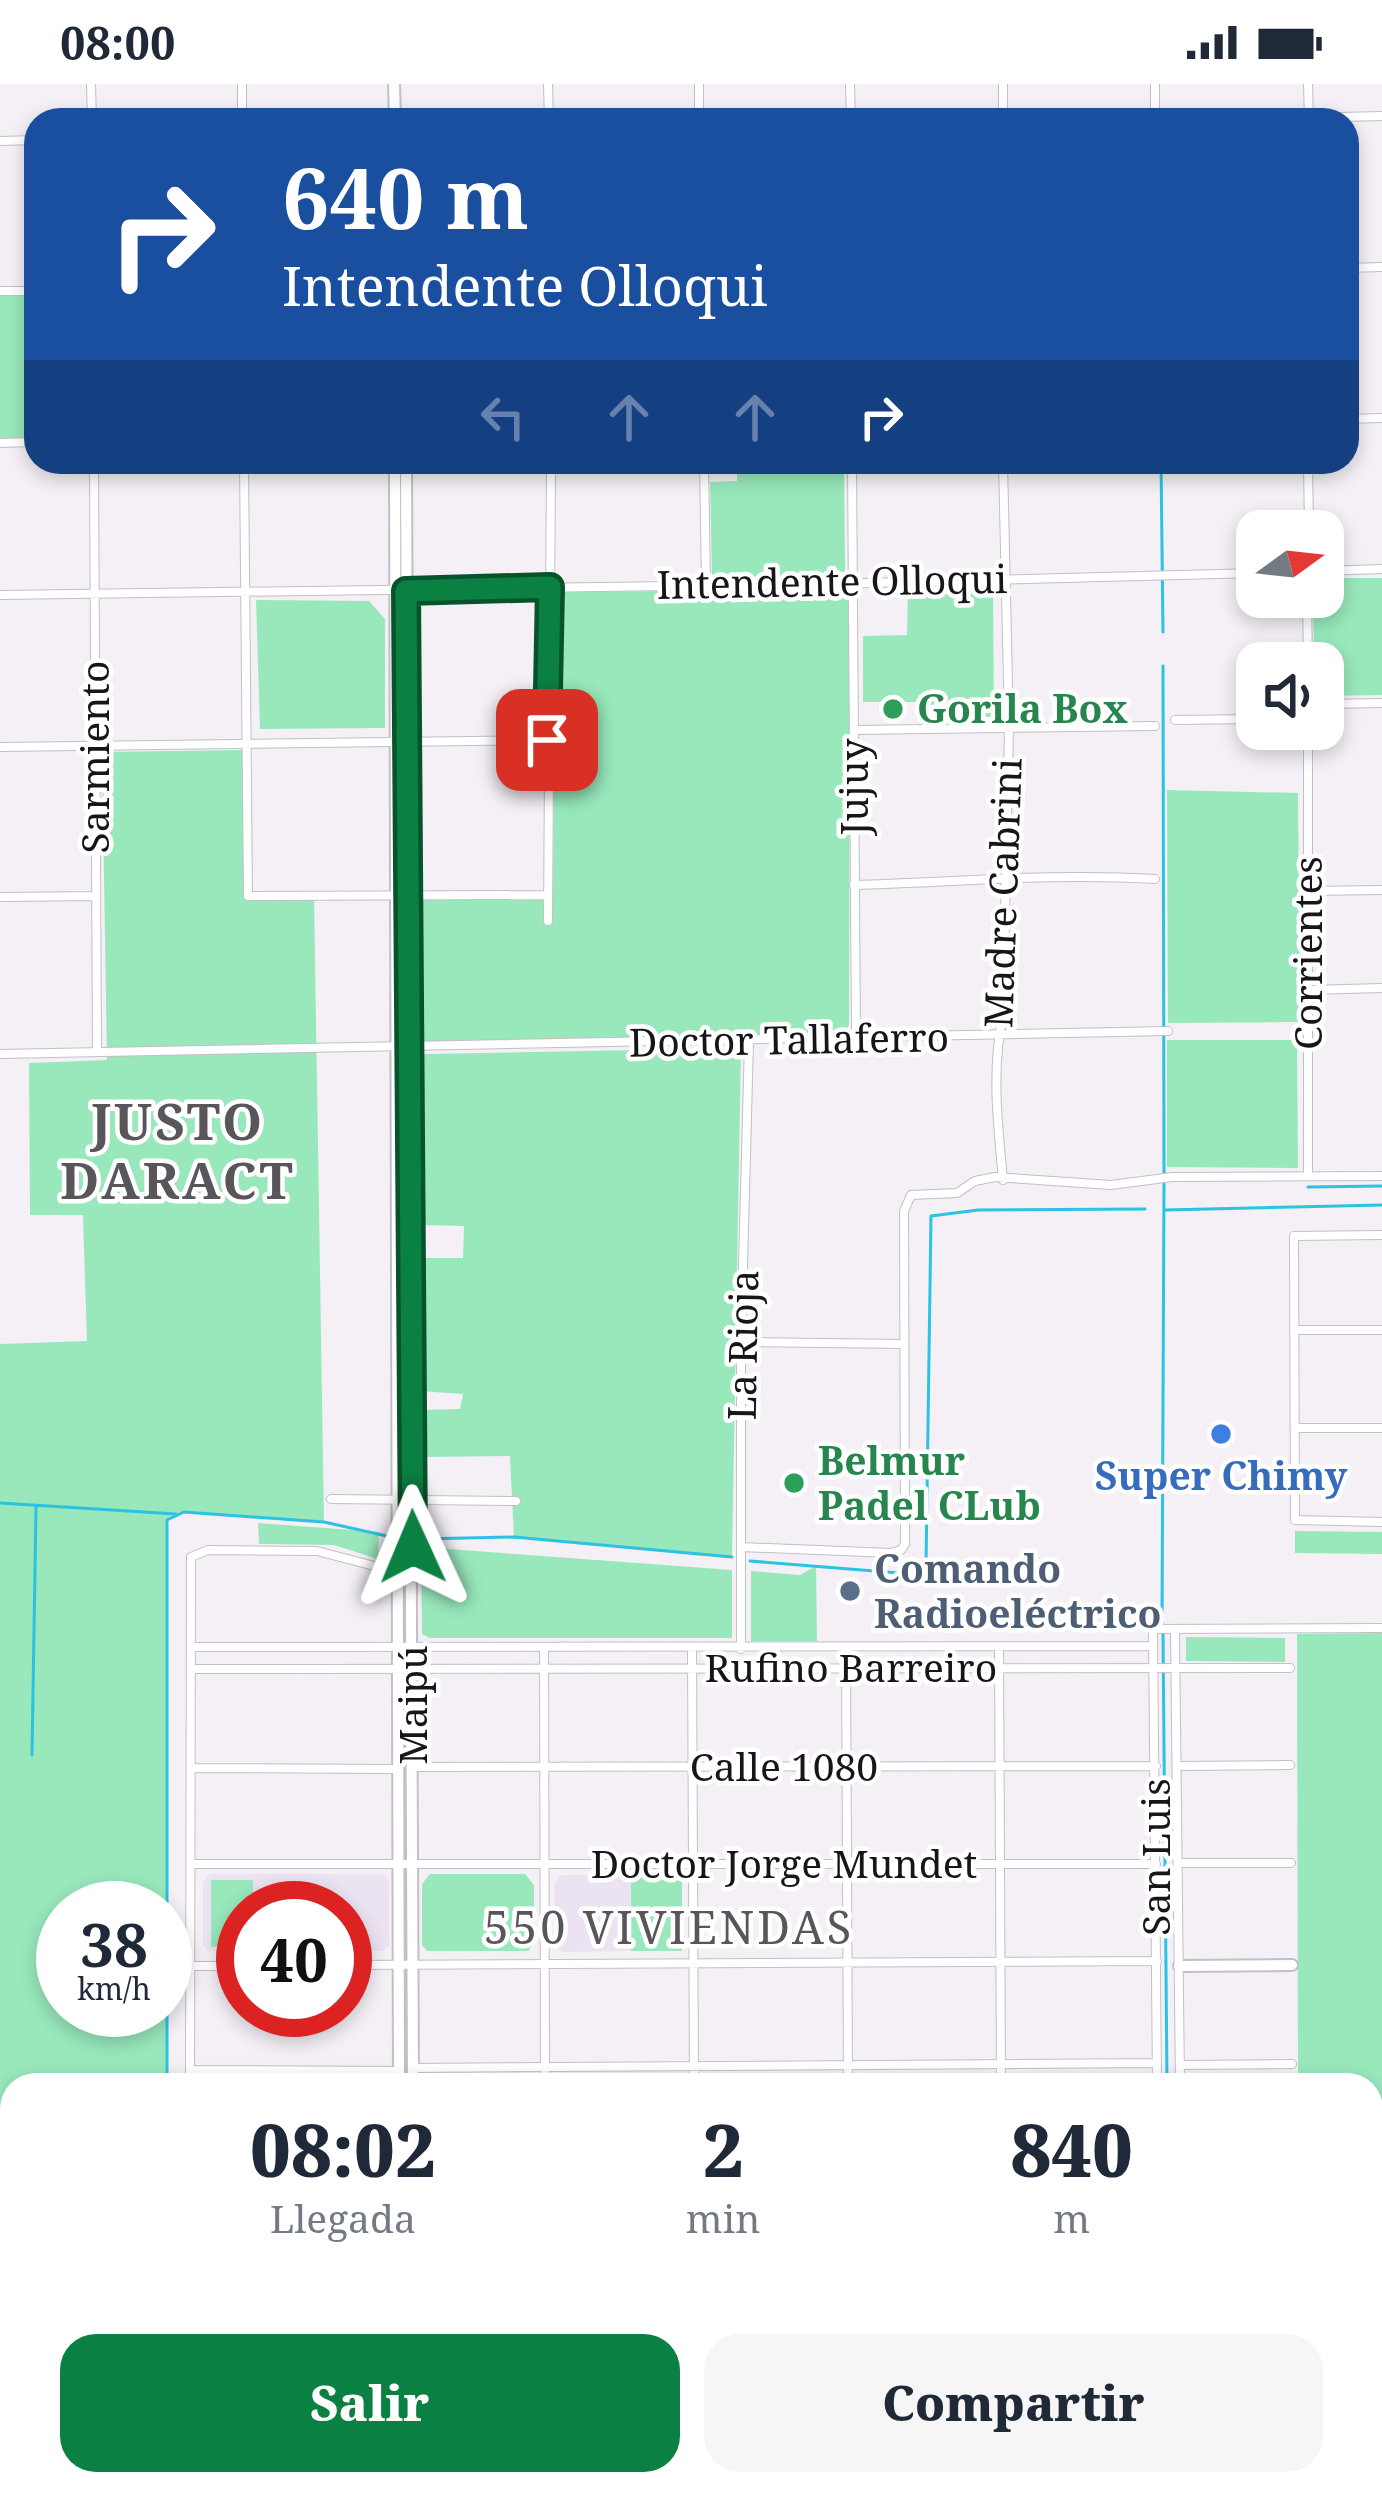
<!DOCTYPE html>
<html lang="es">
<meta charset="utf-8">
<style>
:root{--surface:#fff;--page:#f6f6f7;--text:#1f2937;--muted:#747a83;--accent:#0b8043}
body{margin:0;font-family:"Noto Serif",serif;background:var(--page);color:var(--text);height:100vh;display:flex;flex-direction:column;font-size:45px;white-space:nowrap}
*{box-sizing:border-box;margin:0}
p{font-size:39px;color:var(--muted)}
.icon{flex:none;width:66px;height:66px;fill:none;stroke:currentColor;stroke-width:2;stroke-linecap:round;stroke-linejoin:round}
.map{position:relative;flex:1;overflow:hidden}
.details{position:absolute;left:0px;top:1989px;width:1383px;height:423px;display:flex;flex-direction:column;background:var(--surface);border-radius:36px 36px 0 0;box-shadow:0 6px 18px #0003}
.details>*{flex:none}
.guide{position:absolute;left:24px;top:24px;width:1335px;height:366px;border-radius:36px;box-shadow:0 6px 18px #0003;background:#1a4fa0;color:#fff;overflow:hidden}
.needle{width:78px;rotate:75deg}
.buttons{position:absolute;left:1236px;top:426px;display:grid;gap:24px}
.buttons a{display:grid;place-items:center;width:108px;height:108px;border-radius:24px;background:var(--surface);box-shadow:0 6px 18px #0003;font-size:60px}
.speed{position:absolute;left:36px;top:1797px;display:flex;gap:24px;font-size:60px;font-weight:700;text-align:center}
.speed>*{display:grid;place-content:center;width:156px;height:156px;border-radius:50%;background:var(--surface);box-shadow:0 6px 18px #0003;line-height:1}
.speed small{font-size:30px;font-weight:400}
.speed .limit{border:18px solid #d22;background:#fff;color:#111}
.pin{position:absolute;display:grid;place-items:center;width:102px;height:102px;color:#fff;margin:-51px;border-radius:24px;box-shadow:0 6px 18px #0006}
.me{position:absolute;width:132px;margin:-66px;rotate:359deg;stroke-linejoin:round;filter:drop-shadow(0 0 9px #0008)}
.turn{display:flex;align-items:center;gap:42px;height:252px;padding:0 60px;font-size:54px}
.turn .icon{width:156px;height:156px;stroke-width:2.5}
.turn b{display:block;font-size:84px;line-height:102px}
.lanes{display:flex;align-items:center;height:114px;padding:0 60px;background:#0003;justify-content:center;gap:60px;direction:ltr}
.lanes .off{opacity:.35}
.eta{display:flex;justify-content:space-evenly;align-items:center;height:204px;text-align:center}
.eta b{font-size:72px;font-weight:800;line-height:84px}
.cta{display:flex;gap:24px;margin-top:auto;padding:24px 60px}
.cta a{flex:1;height:138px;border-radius:36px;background:var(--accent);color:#fff;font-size:48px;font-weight:800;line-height:138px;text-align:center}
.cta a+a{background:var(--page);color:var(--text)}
.status{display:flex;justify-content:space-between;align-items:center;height:84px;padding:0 60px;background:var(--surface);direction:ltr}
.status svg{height:33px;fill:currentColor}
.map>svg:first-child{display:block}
</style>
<div class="status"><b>08:00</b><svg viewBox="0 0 49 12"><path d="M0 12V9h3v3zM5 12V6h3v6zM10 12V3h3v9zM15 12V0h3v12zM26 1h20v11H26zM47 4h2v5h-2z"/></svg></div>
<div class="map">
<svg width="1382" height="2411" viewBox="0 0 1382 2411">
<rect width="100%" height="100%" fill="#f4f0f6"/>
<!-- built -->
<path fill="#ebe3f1" d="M210,1790H383L389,1797V1862L383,1867H345V1824H243V1867H209L203,1862V1798Z
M561,1791H631V1867L563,1868L556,1863L554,1800Z"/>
<!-- green -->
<path fill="#98e8bc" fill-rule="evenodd" d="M0,207H36V358L0,359Z
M737,378H844L845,487L839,491L720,494L712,491L710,398L737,397Z
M1323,494H1382V611L1323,612V579H1314L1313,513H1323Z
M908,505H993L994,633L923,632L922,618H863V552L907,551Z
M844,506L850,515L849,941L845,948L421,958L419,816L553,813L555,508Z
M256,516L369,517L385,535V644L260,645Z
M242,666L248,811L314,813L324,1438L184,1428L167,1436L166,2001H12V2184H0V1260L87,1257L83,1131H30L29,979L107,976L102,668ZM63,1824H165V1926H63Z
M1167,706L1298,709L1300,938L1168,939Z
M1167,956H1297L1298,1084L1167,1083Z
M741,964L732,1473L514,1453L510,1372L422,1373V1326L460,1325L463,1310L419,1307L421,1174H463L464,1142L421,1141L420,975L425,970Z
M258,1439L379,1448L378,1475L334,1461L259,1460Z
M1295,1447L1382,1448V1470L1295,1469Z
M421,1463L732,1486V1554H430L422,1550Z
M816,1482L817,1557H751V1487L800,1491Z
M1382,1549V2174H1371V2001H1298L1297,1550Z
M1186,1553L1285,1554V1578L1186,1577Z
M430,1790H525L534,1801V1859L528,1867H427L422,1861V1800Z
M631,1791H682V1867H631Z
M211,1796H253V1824H243V1863H211Z
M0,2221H12V2400H387V2411H0Z
M427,2400H524V2411H427Z"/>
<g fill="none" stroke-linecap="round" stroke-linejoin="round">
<!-- stream -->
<path stroke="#2bc2e3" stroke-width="3" d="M1161,378L1163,548
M1163,582L1164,1090
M1308,1103L1382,1102
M1165,1126L1382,1121
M0,1419L176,1430
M421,1455L514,1453L732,1473
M750,1477L899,1489H913L926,1481L931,1132L978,1126L1145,1125
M405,1497V1548
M1162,1540L1164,1100
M1163,1549L1167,2001
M405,1604V1763
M32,1671L36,1423
M406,1797V1861
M406,1904V2001
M167,2001V1436L184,1428L324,1438L387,1452
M1371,2195H1382
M0,2209L12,2208
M1233,2400V2411
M408,2411V2400"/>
<!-- street casing -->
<g stroke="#c3bfc6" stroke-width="10">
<path id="street" d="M91,0L92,36
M242,0V36
M548,0L549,36
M699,0V36
M850,0L851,36
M1003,0V36
M1308,0L1309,35
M1155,36V0
M1226,36L1382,32
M0,57L36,56
M1347,184L1382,183
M0,207H36
M1347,335L1382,334
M0,359L36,358
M94,378L97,968
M244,378L248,812L547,811
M704,378L706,501
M852,378L856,956
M1308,378L1309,447
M1323,487L1382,485
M0,511L828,500L1257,489
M1307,513L1308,579
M1323,620L1382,619
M1175,636L1257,635
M1308,645V1092
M855,646L1155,642
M0,663L547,656
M854,801C955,798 1054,789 1155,795
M1308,807L1382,806
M0,813L96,812
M548,837L551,378
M1307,906L1382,904
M0,970L1168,947
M1003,1096C998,1042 991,985 1003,931L1009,643L1003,378
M1382,1151L1294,1152L1295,1436L1382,1438
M1294,1246H1382
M741,1258L904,1260
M1295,1344H1382
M331,1415L516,1417
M741,1463L891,1469L901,1466L905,1460L904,1127L911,1111L957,1109L975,1097L995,1093L1111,1101L1172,1093L1382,1092
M1175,1547L1180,2001
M191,1563L1153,1562
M999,1563L1001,2001
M544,1564L545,2001
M846,1564L848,2001
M692,1565L694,2001
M741,1565V1258L749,957
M191,1585L1290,1584
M1177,1682L1290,1681
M412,1683L1156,1682
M191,1684L398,1685
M1178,1779H1291
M191,1780H1156
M345,1881L1157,1877
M191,1882H243
M1180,1981L1292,1980
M412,1984L1157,1979
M190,1986L399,1987
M190,2001L191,1473L208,1466L317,1467L401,1489
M1157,2001L1153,1545L1382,1544
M1371,2182H1382
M0,2195L12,2196
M695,2400V2411
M850,2400V2411
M1002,2400V2411
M1210,2400V2411"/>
</g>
<!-- secondary casing -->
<g stroke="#c3bfc6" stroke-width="14">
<path id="secondary" d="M394,0L395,36
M395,378L399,2001
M406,378L413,2001
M1179,1882L1292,1881
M417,2400V2411
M540,2400V2411
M397,2411L398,2400"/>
</g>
<!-- street -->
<use href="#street" stroke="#fff" stroke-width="8"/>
<!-- secondary -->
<use href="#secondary" stroke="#fff" stroke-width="10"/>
</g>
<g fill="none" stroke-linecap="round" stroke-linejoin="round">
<!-- route casing -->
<g stroke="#07532c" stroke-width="30">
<path id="route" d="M413,1463L406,507L550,503L547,656"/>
</g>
<!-- route -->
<use href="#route" stroke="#0b8043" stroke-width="21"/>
</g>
<!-- markers -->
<g fill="#2e9e5b" stroke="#fff" stroke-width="4.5">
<circle cx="893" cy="625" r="12"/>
<circle cx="794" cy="1399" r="12"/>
</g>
<circle fill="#3f7fe0" stroke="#fff" stroke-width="4.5" cx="1221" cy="1350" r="12"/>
<circle fill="#5c6f8a" stroke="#fff" stroke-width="4.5" cx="850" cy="1507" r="12"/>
<g text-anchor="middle" stroke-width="9" stroke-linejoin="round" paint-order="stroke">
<!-- street labels -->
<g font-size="39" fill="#161517" stroke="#fff">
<text transform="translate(832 498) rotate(-1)" y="14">Intendente Olloqui</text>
<text transform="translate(95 673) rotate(-90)" y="14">Sarmiento</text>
<text transform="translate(854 703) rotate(-90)" y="14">Jujuy</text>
<text transform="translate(1003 809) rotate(-88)" y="14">Madre Cabrini</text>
<text transform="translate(1308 869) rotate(-90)" y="14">Corrientes</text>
<text transform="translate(789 956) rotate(-1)" y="14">Doctor Tallaferro</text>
<text transform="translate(743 1261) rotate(-89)" y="14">La Rioja</text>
<text x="851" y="1598">Rufino Barreiro</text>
<text transform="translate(413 1621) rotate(-90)" y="14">Maipú</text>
<text x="784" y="1697">Calle 1080</text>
<text transform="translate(1156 1773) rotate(-90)" y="14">San Luis</text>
<text x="784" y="1794">Doctor Jorge Mundet</text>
</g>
<!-- leisure labels -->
<g font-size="39" font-weight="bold" fill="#27864d" stroke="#fff" text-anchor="start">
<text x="917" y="639">Gorila Box</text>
<text x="818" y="1391">Belmur<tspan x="818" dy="45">Padel CLub</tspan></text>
</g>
<!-- shop labels -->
<g font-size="39" font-weight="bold" fill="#366cbe" stroke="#fff">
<text x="1221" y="1406">Super Chimy</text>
</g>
<!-- service labels -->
<g font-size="39" font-weight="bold" fill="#4e5e75" stroke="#fff" text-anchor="start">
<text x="874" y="1499">Comando<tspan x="874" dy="45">Radioeléctrico</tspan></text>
</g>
<!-- quarter labels -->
<g font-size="45" letter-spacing="3" fill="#58555b" stroke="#fff">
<text x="669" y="1860">550 VIVIENDAS</text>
</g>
<!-- district labels -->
<g font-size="51" font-weight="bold" letter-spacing="3" fill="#58555b" stroke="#fff">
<text x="178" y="1056">JUSTO<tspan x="178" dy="59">DARACT</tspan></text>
</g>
</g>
</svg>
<div class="buttons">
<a><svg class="needle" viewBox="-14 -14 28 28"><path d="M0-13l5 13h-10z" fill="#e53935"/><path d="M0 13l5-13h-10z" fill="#747a83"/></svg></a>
<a><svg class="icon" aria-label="sound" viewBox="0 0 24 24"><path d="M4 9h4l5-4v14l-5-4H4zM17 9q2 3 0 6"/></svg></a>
</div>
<div class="speed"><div>38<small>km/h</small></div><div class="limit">40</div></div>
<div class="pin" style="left:547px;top:656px;background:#d93025"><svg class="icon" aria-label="arrive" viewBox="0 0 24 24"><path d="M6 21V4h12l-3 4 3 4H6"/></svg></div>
<svg class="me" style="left:413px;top:1463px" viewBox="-20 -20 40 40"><path d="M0-17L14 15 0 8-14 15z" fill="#0b8043" stroke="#fff" stroke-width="4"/></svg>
<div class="guide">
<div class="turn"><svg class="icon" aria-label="right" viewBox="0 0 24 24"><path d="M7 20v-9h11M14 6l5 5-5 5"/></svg><div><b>640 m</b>Intendente Olloqui</div></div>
<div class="lanes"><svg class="icon off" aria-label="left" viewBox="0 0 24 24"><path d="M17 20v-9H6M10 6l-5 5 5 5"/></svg><svg class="icon off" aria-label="ahead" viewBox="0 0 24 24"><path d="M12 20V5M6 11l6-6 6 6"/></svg><svg class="icon off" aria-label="ahead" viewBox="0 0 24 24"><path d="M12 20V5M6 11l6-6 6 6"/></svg><svg class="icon" aria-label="right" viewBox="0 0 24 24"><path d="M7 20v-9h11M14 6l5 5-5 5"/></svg></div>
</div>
<section class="details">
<div class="eta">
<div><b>08:02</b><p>Llegada</p></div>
<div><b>2</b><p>min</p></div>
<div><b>840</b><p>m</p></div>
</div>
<div class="cta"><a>Salir</a><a>Compartir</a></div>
</section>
</div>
